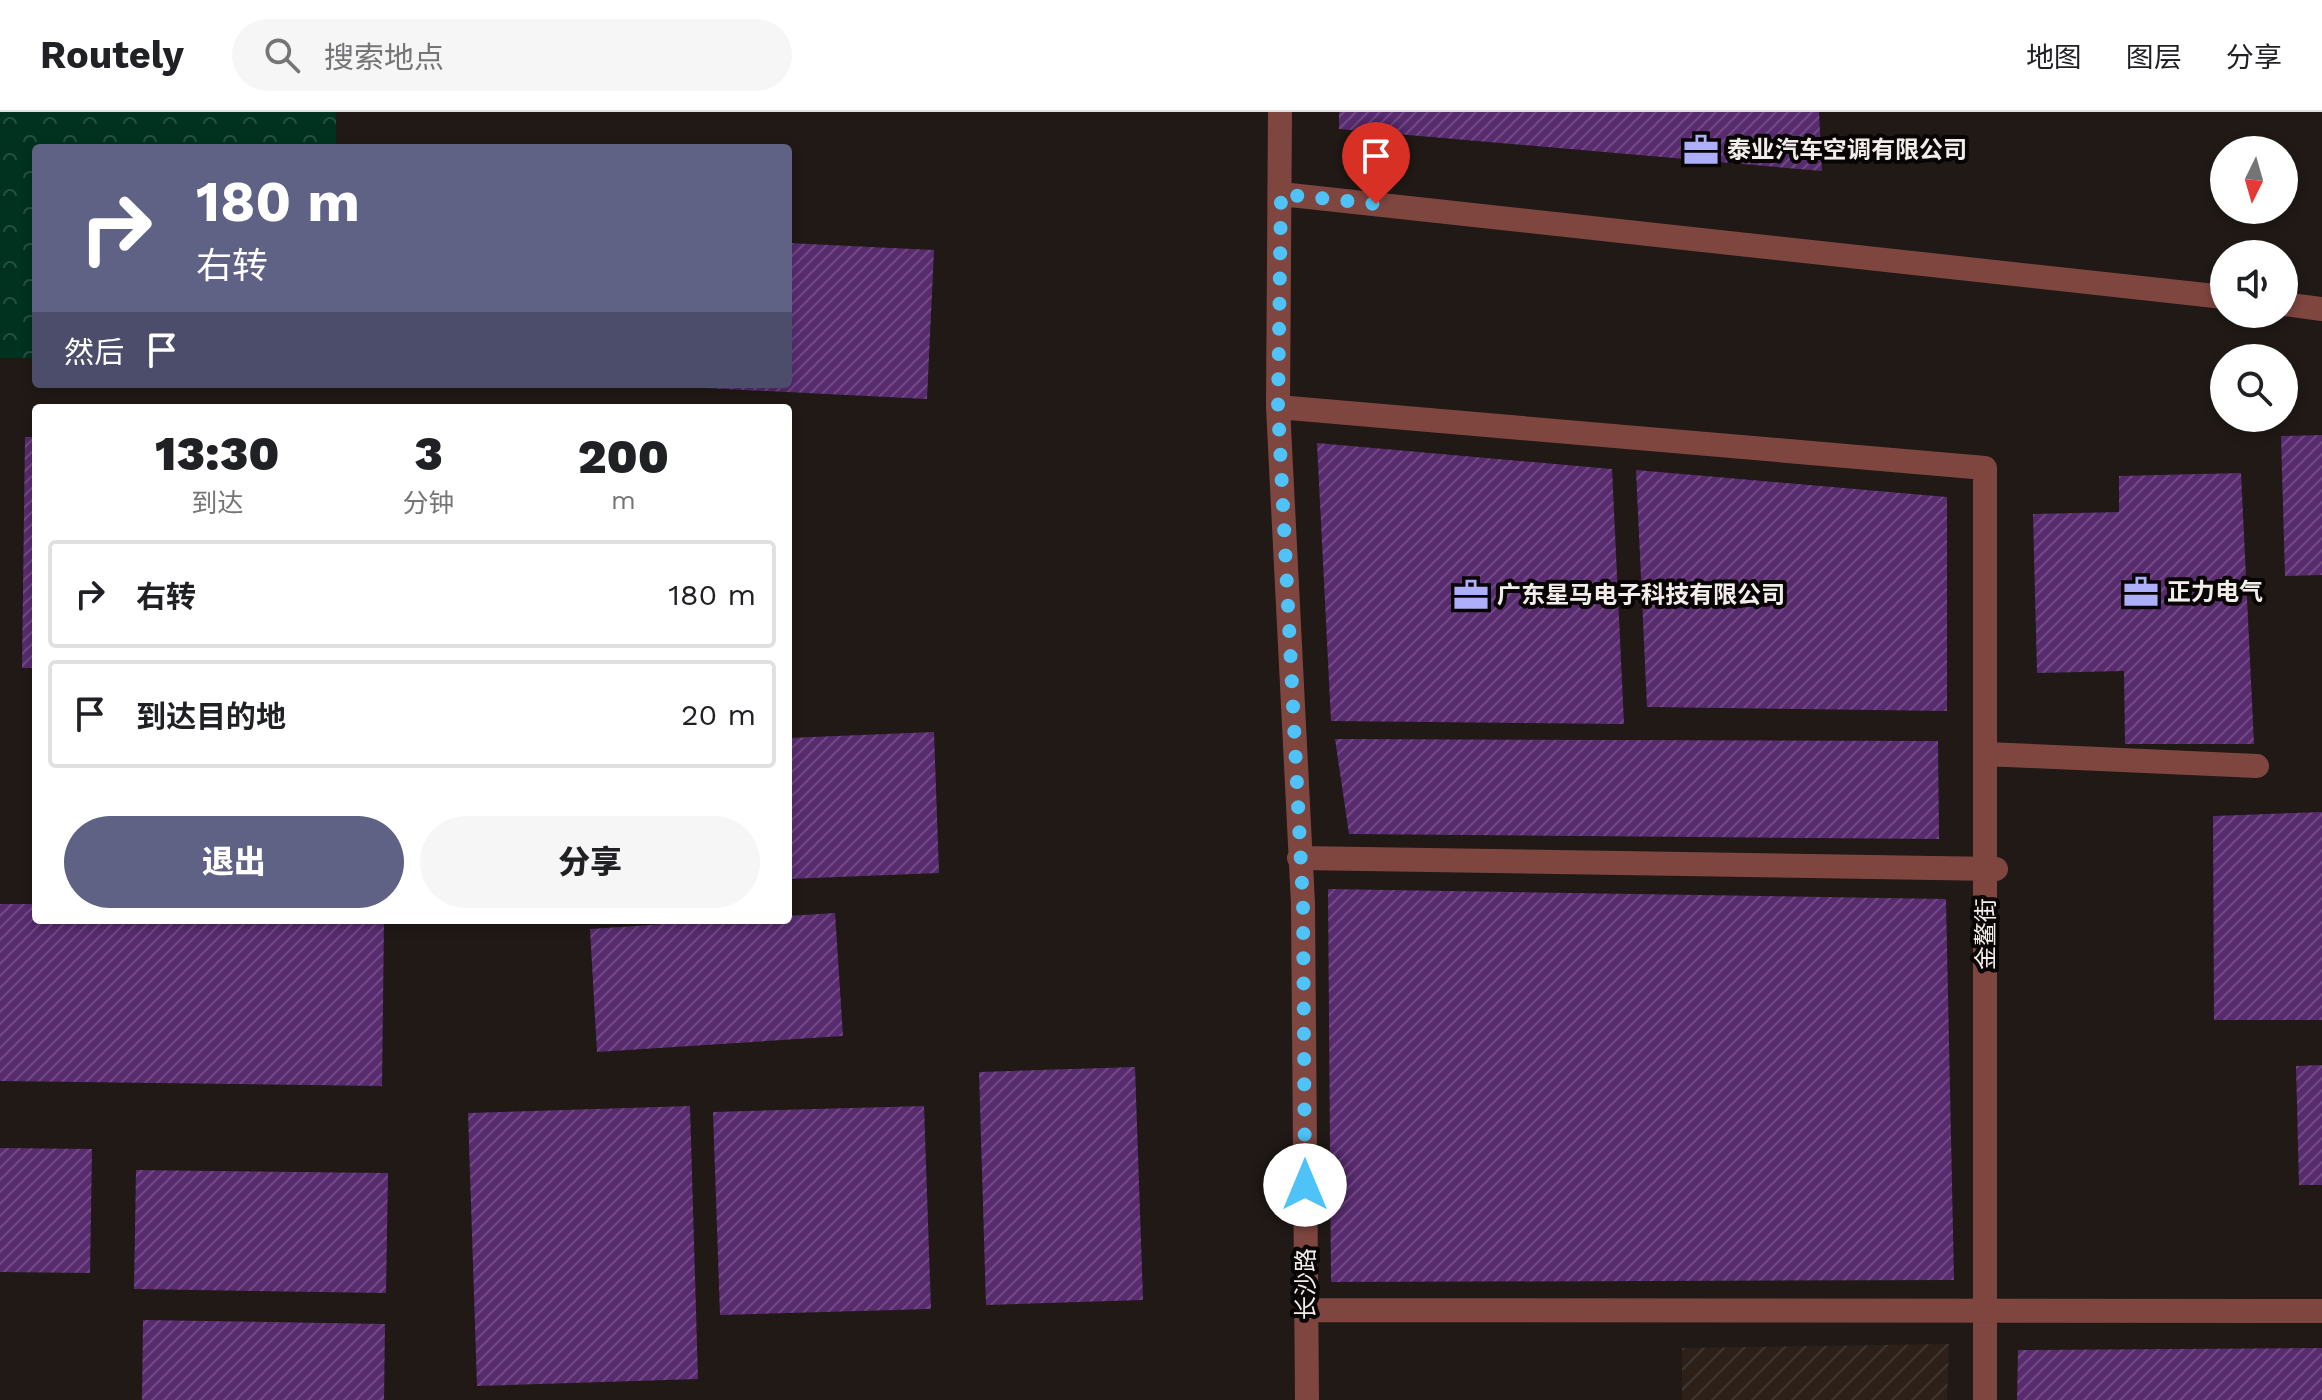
<!DOCTYPE html>
<html lang="zh">
<meta charset="utf-8">
<style>
:root{--surface:#fff;--page:#f6f6f6;--text:#202124;--muted:#757577;--line:#e0e0e0;--accent:#5f6185}
body{margin:0;font-family:"Work Sans","Noto Sans SC",sans-serif;background:var(--page);color:var(--text);height:100vh;display:flex;flex-direction:column;font-size:30px;white-space:nowrap}
*{box-sizing:border-box;margin:0}
p{font-size:26px;color:var(--muted)}
.icon{flex:none;width:44px;height:44px;fill:none;stroke:currentColor;stroke-width:2;stroke-linecap:round;stroke-linejoin:round}
.map{position:relative;flex:1;overflow:hidden}
.panel{position:absolute;left:32px;top:292px;width:760px;height:520px;display:flex;flex-direction:column;background:var(--surface);border-radius:8px;box-shadow:0 4px 12px #0003}
.panel>*{flex:none}
.guide{position:absolute;left:32px;top:32px;width:760px;height:244px;border-radius:8px;box-shadow:0 4px 12px #0003;background:#5f6185;color:#fff;overflow:hidden}
.needle{width:52px;rotate:185deg}
.tools{position:absolute;left:2210px;top:24px;display:grid;gap:16px}
.tools a{display:grid;place-items:center;width:88px;height:88px;border-radius:50%;background:var(--surface);box-shadow:0 4px 12px #0003;font-size:40px}
.pin{position:absolute;display:grid;place-items:center;width:68px;height:68px;color:#fff;margin:-82px -34px;border-radius:50% 50% 50% 0;rotate:-45deg;box-shadow:0 0 8px #0007}
.pin .icon{rotate:45deg}
.me{position:absolute;width:88px;margin:-44px;rotate:0deg;stroke-linejoin:round;filter:drop-shadow(0 0 6px #0008)}
.turn{display:flex;align-items:center;gap:28px;height:168px;padding:0 32px;font-size:36px}
.turn .icon{width:104px;height:104px;stroke-width:2.5}
.turn b{display:block;font-size:56px;line-height:68px}
.then{display:flex;align-items:center;height:76px;padding:0 32px;background:#0003;gap:16px;font-size:30px}
.eta{display:flex;justify-content:space-evenly;align-items:center;height:136px;text-align:center}
.eta b{font-size:48px;font-weight:800;line-height:56px}
.action{display:flex;gap:16px;margin-top:auto;padding:16px 32px}
.action a{flex:1;height:92px;border-radius:48px;background:var(--accent);color:#fff;font-size:32px;font-weight:800;line-height:92px;text-align:center}
.action a+a{background:var(--page);color:var(--text)}
ul{padding:0;list-style:none}
li{display:flex;align-items:center;gap:24px;height:108px;margin:0 16px 12px;padding:0 16px;border:4px solid var(--line);border-radius:8px}
li div{flex:1}
li b{display:block;font-size:30px}
li em{font-style:normal}
header{display:flex;align-items:center;gap:48px;box-sizing:border-box;height:112px;padding:0 40px;background:var(--surface);border-bottom:2px solid var(--line)}
header strong{font-size:38px}
nav{display:flex;gap:44px;margin-inline-start:auto;font-size:28px}
.search{width:560px;height:72px;background:var(--page);display:flex;align-items:center;gap:20px;box-sizing:border-box;padding:0 28px;border-radius:44px;color:var(--muted);font-size:30px}
.map>svg:first-child{display:block}
</style>
<header>
<strong>Routely</strong>
<div class="search"><svg class="icon" aria-label="search" viewBox="0 0 24 24"><circle cx="10" cy="10" r="6"/><path d="M15 15l6 6"/></svg>搜索地点</div>
<nav><a>地图</a><a>图层</a><a>分享</a></nav>
</header>
<div class="map">
<svg width="2322" height="1288" viewBox="0 0 2322 1288">
<defs>
<pattern id="industrial-furrows" width="10" height="10" patternUnits="userSpaceOnUse" patternTransform="scale(2)"><rect width="10" height="10" fill="#2c2019"/><path d="M-1 1l2-2M0 10L10 0M9 11l2-2" fill="none" stroke="#41362f"/></pattern>
<pattern id="forest-crowns" width="20" height="18" patternUnits="userSpaceOnUse" patternTransform="scale(2)"><rect width="20" height="18" fill="#003220"/><path d="M2 6a3 3 0 1 1 6 0M12 15a3 3 0 1 1 6 0" fill="none" stroke="#265041"/></pattern>
<pattern id="building-hatch" width="6" height="6" patternUnits="userSpaceOnUse" patternTransform="scale(2)"><rect width="6" height="6" fill="#582b6f"/><path d="M-1 1l2-2M0 6l6-6M5 7l2-2" fill="none" stroke="#704a84"/></pattern>
</defs>
<rect width="100%" height="100%" fill="#201916"/>
<!-- industrial -->
<path fill="url(#industrial-furrows)" d="M1949,1232L1947,1288H1682V1236Z"/>
<!-- forest -->
<path fill="url(#forest-crowns)" d="M0,0H336V36H36V246H0Z"/>
<!-- building -->
<path fill="url(#building-hatch)" d="M1339,0H1819L1822,59L1339,17Z
M788,131L934,138L927,287L666,274L788,272Z
M2322,323V463L2285,464L2281,324Z
M25,325H36V556H22Z
M1317,331L1612,357L1624,612L1331,609Z
M1636,358L1947,385V599L1647,595Z
M2241,361L2254,632H2125L2124,559L2037,561L2033,402L2119,400V364Z
M934,620L939,761L788,767V626Z
M1335,627L1938,629L1939,727L1349,722Z
M2322,700V908H2214L2213,704Z
M1328,777L1946,787L1954,1168L1331,1170Z
M0,792H36V808H384L382,974L0,969Z
M835,801L843,924L597,940L590,817L724,808H788V804Z
M2322,953V1073H2299L2296,954Z
M1135,955L1143,1188L986,1193L979,960Z
M690,994L698,1267L477,1274L468,1001Z
M924,994L931,1197L720,1203L713,1000Z
M0,1036L92,1037L90,1161L0,1160Z
M136,1058L388,1061L386,1181L134,1177Z
M143,1208L385,1212L384,1288H142Z
M2322,1236V1288H2017L2018,1238Z"/>
<g fill="none" stroke-linecap="round" stroke-linejoin="round">
<!-- minor -->
<path stroke="#7f4640" stroke-width="24" d="M1280,0L1278,295L1303,792L1307,1288
M1281,82L2224,185
M2284,192L2322,197
M1278,295L1985,356V1288
M1986,642L2257,654
M1299,746L1996,757
M1306,1198L2322,1199"/>
</g>
<g fill="none" stroke-linecap="round" stroke-linejoin="round">
<!-- route -->
<path stroke="#4fc3f7" stroke-width="14" stroke-dasharray="0 25.2" d="M1305,1073L1303,792L1278,295L1281,82L1376,92"/>
</g>
<!-- icons -->
<defs>
<g id="office-bare" transform="scale(2.76)"><path d="M-6-3h4V-5.5h4V-3h4V5H-6ZM-1-4.5V-3h2v-1.5ZM-6 0V1H6V0Z" fill="#adaffb" stroke="#080504" stroke-width="2.5" paint-order="stroke"/></g>
</defs>
<g fill-rule="evenodd">
<use href="#office-bare" x="1701" y="38"/>
<use href="#office-bare" x="2141" y="480"/>
<use href="#office-bare" x="1471" y="483"/>
</g>
<g text-anchor="middle" stroke-width="8" stroke-linejoin="round" paint-order="stroke">
<!-- poi labels -->
<g font-size="24" font-weight="bold" fill="#f2edeb" stroke="#080504" text-anchor="start">
<text x="1727" y="46">泰业汽车空调有限公司</text>
<text x="2167" y="488">正力电气</text>
<text x="1497" y="491">广东星马电子科技有限公司</text>
</g>
<!-- street labels -->
<g font-size="24" fill="#f2edeb" stroke="#080504">
<text transform="translate(1986 822) rotate(-90)" y="8">金鳌街</text>
<text transform="translate(1306 1172) rotate(-90)" y="8">长沙路</text>
</g>
</g>
</svg>
<div class="tools">
<a><svg class="needle" viewBox="-14 -14 28 28"><path d="M0-13l5 13h-10z" fill="#e53935"/><path d="M0 13l5-13h-10z" fill="#757577"/></svg></a>
<a><svg class="icon" aria-label="sound" viewBox="0 0 24 24"><path d="M4 9h4l5-4v14l-5-4H4zM17 9q2 3 0 6"/></svg></a>
<a><svg class="icon" aria-label="search" viewBox="0 0 24 24"><circle cx="10" cy="10" r="6"/><path d="M15 15l6 6"/></svg></a>
</div>
<div class="pin" style="left:1376px;top:92px;background:#d93025"><svg class="icon" aria-label="arrive" viewBox="0 0 24 24"><path d="M6 21V4h12l-3 4 3 4H6"/></svg></div>
<svg class="me" style="left:1305px;top:1073px" viewBox="-20 -20 40 40"><circle r="19" fill="#fff"/><path d="M0-13L10 11 0 6-10 11z" fill="#4fc3f7"/></svg>
<div class="guide">
<div class="turn"><svg class="icon" aria-label="right" viewBox="0 0 24 24"><path d="M7 20v-9h11M14 6l5 5-5 5"/></svg><div><b>180 m</b>右转</div></div>
<div class="then">然后<svg class="icon" aria-label="arrive" viewBox="0 0 24 24"><path d="M6 21V4h12l-3 4 3 4H6"/></svg></div>
</div>
<section class="panel">
<div class="eta">
<div><b>13:30</b><p>到达</p></div>
<div><b>3</b><p>分钟</p></div>
<div><b>200</b><p>m</p></div>
</div>
<ul>
<li><svg class="icon" aria-label="right" viewBox="0 0 24 24"><path d="M7 20v-9h11M14 6l5 5-5 5"/></svg><div><b>右转</b></div><em>180 m</em></li>
<li><svg class="icon" aria-label="arrive" viewBox="0 0 24 24"><path d="M6 21V4h12l-3 4 3 4H6"/></svg><div><b>到达目的地</b></div><em>20 m</em></li>
</ul>
<div class="action"><a>退出</a><a>分享</a></div>
</section>
</div>
